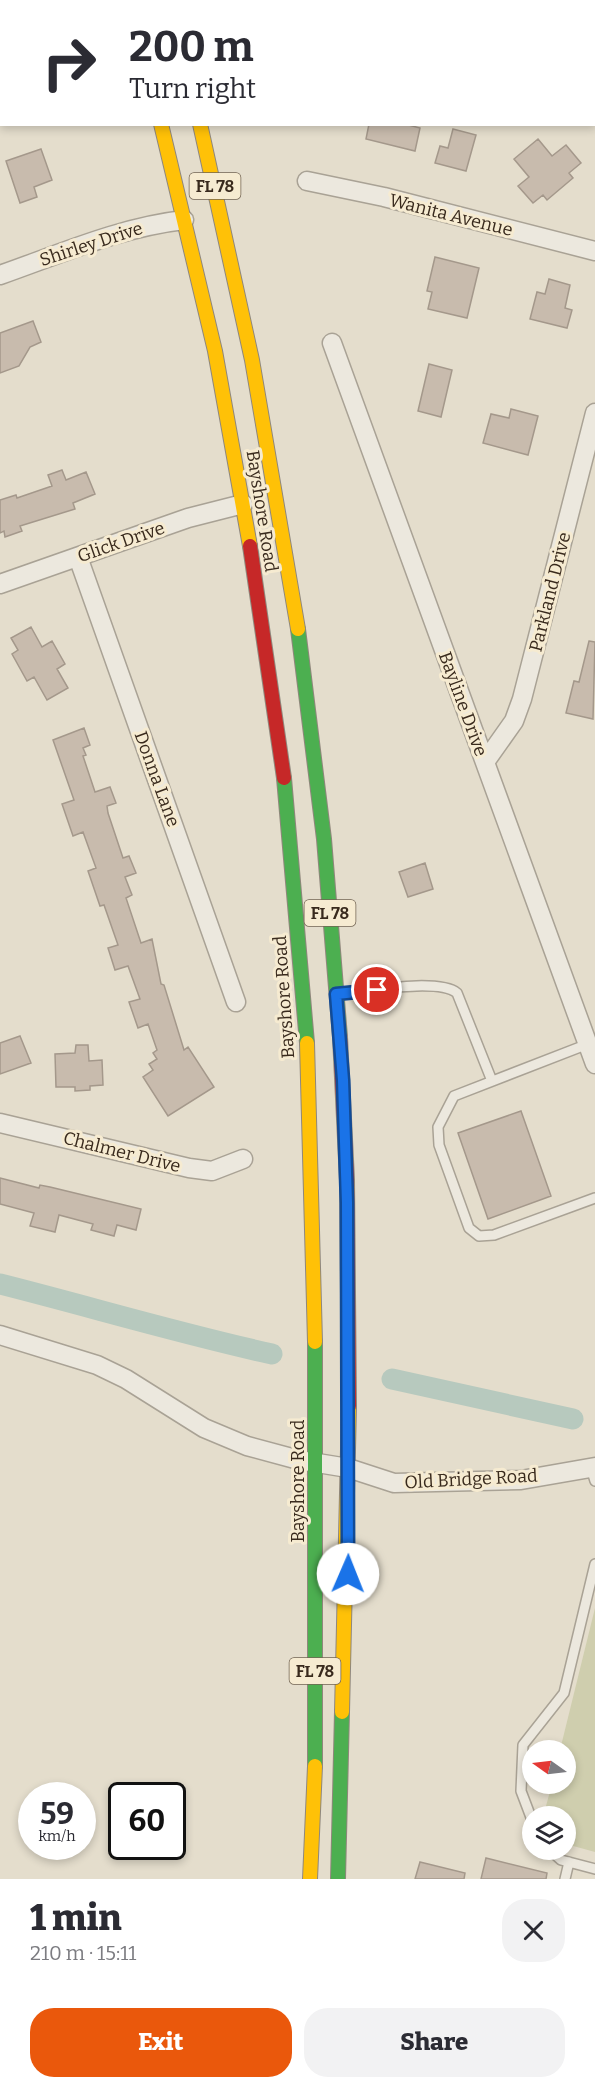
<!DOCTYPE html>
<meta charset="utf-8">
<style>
:root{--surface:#fff;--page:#f2f2f3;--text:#2b2b33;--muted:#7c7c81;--accent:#ea580c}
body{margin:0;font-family:Bitter,serif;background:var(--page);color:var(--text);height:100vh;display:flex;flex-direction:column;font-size:22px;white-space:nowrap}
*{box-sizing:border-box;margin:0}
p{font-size:20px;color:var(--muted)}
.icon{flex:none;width:33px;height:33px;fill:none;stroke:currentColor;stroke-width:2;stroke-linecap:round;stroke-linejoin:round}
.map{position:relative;height:1879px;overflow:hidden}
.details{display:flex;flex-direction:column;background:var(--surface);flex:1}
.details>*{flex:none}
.guide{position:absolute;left:0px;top:0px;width:596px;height:126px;box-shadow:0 3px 9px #0003;background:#fff;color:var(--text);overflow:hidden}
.needle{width:39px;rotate:284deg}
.buttons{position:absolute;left:522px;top:1740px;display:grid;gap:12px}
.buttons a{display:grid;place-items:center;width:54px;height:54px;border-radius:50%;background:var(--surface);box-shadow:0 3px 9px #0003;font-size:30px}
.speed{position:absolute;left:18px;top:1782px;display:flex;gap:12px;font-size:30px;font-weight:700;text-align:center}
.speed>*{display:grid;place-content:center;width:78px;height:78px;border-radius:50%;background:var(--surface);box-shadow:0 3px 9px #0003;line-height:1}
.speed small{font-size:15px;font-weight:400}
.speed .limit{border:3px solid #111;border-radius:9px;background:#fff;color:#111}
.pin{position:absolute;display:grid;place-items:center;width:51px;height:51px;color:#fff;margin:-26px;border:3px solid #fff;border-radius:50%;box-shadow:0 2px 6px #0007}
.me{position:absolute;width:66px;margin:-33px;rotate:1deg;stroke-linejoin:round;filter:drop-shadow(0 0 4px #0008)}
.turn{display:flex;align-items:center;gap:21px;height:126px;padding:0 30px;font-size:27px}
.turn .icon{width:78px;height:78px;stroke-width:2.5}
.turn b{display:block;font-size:42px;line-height:51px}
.round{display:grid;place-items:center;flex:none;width:63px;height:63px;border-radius:24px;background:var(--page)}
.headline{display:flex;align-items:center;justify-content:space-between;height:102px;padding:0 30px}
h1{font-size:36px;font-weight:800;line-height:45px}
.cta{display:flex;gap:12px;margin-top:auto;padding:12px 30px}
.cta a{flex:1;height:69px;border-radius:24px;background:var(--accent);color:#fff;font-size:24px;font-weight:800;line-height:69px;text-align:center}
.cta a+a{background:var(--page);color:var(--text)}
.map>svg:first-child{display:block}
</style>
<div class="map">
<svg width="595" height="1879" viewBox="0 0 595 1879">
<rect width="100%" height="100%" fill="#e4ddcc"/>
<!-- cemetery -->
<path fill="#cfceae" d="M595,1608V1852L566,1844V1816H551L546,1806L552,1784H566V1750H560Z"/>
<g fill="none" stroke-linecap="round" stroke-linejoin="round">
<!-- canal -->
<path stroke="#b7c9be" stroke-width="21" d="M0,1284C91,1307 181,1334 272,1354
M392,1379L573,1419"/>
</g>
<!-- building -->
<path fill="#c8bbad" stroke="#a4988b" stroke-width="1.5" d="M369,124H405L420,128L415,151L366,139Z
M453,129L476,135L466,171L435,163L440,146L448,148Z
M538,139L552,156L566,145L581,163L569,173L573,178L547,200L543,195L533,203L518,186L529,177L514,159Z
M41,149L52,180L34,187L37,197L20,203L6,161Z
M435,257L479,268L467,318L428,309L432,292L427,291Z
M549,279L570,285L565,308L572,310L567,328L530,319L537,292L545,294Z
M33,321L41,342L30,347L19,366L0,373V333Z
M429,364L452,370L441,417L418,411Z
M511,409L538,416L528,455L483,443L491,414L509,418Z
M62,470L66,480L86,472L95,494L73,503L75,509L20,526L22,531L5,537L4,531L0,533V500L16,495L17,498L52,486L48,475Z
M31,627L42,647L52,641L65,664L57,669L68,688L47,700L34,677L27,681L12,654L18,650L11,638Z
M589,641L595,642L593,719L566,713L574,681L579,682Z
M84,728L90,745L83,748L86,755L83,756L95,792L110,787L116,803L107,806L108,813L123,858L129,856L136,873L125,877L132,895L126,898L141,943L152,939L161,984L164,985L184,1050L188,1047L214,1087L168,1116L143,1077L153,1070L149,1064L157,1059L153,1053L157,1050L148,1024L138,1028L129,1002L140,999L128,966L115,970L108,948L118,945L104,905L100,906L88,871L96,868L83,832L73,836L62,804L74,800L53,740Z
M425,863L433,889L408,897L399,872Z
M20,1036L31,1063L0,1074V1043Z
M76,1045H88L89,1061L102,1060L103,1085L90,1086V1090L75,1091V1087H56L55,1054L75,1053Z
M521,1111L551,1196L488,1219L458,1133Z
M0,1178L39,1188L40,1185L50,1187L141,1209L136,1230L117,1225L114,1236L91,1230L93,1224L59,1215L55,1232L30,1226L34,1213L0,1204Z
M486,1858L547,1873L546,1879H481Z
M420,1862L465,1873L464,1879H415Z"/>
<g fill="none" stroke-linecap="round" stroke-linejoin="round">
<!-- lane casing -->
<g stroke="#a9a295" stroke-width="12">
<path id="lane" d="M342,993C368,991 439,978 457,993L492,1081
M588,1044L454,1096L438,1127L439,1145L469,1228L479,1236L494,1235L595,1198
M591,1468L595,1481
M532,1820L521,1791L523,1745L564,1693L595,1564
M550,1850L561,1860L595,1869
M565,1879L569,1862"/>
</g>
<!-- street casing -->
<g stroke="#a9a295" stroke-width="21">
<path id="street" d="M307,181L384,197L595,251
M0,275C60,254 121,227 184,220
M332,343L595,1064
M78,557L236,1002
M0,584L188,518L243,504
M485,762L514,721L522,699L595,413
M0,1123L189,1168L212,1171L243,1159
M0,1335L97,1365L126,1379L204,1428L247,1446L299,1460L348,1468L394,1483L521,1480L595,1467"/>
</g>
<!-- fast casing -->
<g stroke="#8f877c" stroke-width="16">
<path id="fast" d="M131,0L132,2
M166,0L167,2
M298,629L324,839L340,1037
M284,778L307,1043
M315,1766V1342
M338,1879L342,1712"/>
</g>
<!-- slow casing -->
<g stroke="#8f877c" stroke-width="16">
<path id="slow" d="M161,124L215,351L250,546
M200,124L252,360L298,629
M307,1043L315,1342
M342,1712L349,1406
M310,1879L315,1766"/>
</g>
<!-- jam casing -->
<g stroke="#8f877c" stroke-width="16">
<path id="jam" d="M250,546L284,778
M340,1037L347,1180L349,1406"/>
</g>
<!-- lane -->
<use href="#lane" stroke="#ece8de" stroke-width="9"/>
<!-- street -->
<use href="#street" stroke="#ece8de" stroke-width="18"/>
<!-- fast -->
<use href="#fast" stroke="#4caf50" stroke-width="14"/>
<!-- slow -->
<use href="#slow" stroke="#ffc107" stroke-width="14"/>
<!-- jam -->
<use href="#jam" stroke="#c62828" stroke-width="14"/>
</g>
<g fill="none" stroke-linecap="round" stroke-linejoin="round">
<!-- route casing -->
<g stroke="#114b97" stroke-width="15">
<path id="route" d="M348,1574L347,1203L343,1080L336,994L377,990"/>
</g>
<!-- route -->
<use href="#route" stroke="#1a73e8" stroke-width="10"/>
</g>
<g text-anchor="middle" stroke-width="6" stroke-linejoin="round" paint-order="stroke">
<!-- shield labels -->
<g fill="#f6ebd1" stroke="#726453" stroke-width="1.5">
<rect x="189.5" y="173" width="51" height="26" rx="4.5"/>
<rect x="304.5" y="900" width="51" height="26" rx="4.5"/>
<rect x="289.5" y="1658" width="51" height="26" rx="4.5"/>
</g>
<g font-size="16" font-weight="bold" fill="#392a1d">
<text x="215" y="192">FL 78</text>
<text x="330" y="919">FL 78</text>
<text x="315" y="1677">FL 78</text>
</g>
<!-- street labels -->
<g font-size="18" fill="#392a1d" stroke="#f6ebd1">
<text transform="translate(451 215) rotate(14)" y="6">Wanita Avenue</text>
<text transform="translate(91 244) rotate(-18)" y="6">Shirley Drive</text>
<text transform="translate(262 511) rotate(81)" y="6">Bayshore Road</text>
<text transform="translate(121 542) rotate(-19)" y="6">Glick Drive</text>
<text transform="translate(550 592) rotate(-76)" y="6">Parkland Drive</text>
<text transform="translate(463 704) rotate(70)" y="6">Bayline Drive</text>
<text transform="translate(157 779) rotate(70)" y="6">Donna Lane</text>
<text transform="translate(284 997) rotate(-94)" y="6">Bayshore Road</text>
<text transform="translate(122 1152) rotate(14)" y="6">Chalmer Drive</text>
<text transform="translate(471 1479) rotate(-3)" y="6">Old Bridge Road</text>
<text transform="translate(298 1481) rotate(-90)" y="6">Bayshore Road</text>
</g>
</g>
</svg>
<div class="buttons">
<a><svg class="needle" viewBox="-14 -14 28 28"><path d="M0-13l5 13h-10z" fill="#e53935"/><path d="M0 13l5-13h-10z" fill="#7c7c81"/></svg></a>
<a><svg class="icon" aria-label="layers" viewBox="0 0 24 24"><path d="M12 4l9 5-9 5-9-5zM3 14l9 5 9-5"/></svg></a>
</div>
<div class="speed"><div>59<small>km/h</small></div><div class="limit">60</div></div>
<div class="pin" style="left:377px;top:990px;background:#d93025"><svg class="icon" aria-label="arrive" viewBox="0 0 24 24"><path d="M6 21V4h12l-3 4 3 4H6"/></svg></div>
<svg class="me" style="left:348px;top:1574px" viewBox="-20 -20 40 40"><circle r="19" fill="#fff"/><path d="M0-13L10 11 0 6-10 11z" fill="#1a73e8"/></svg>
<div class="guide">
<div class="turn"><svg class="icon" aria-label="right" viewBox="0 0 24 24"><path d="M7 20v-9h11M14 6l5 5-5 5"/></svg><div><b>200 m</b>Turn right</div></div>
</div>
</div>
<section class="details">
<div class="headline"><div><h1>1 min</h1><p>210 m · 15:11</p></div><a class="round"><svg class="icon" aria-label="close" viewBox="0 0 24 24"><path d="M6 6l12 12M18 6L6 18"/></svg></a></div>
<div class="cta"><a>Exit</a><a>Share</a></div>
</section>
